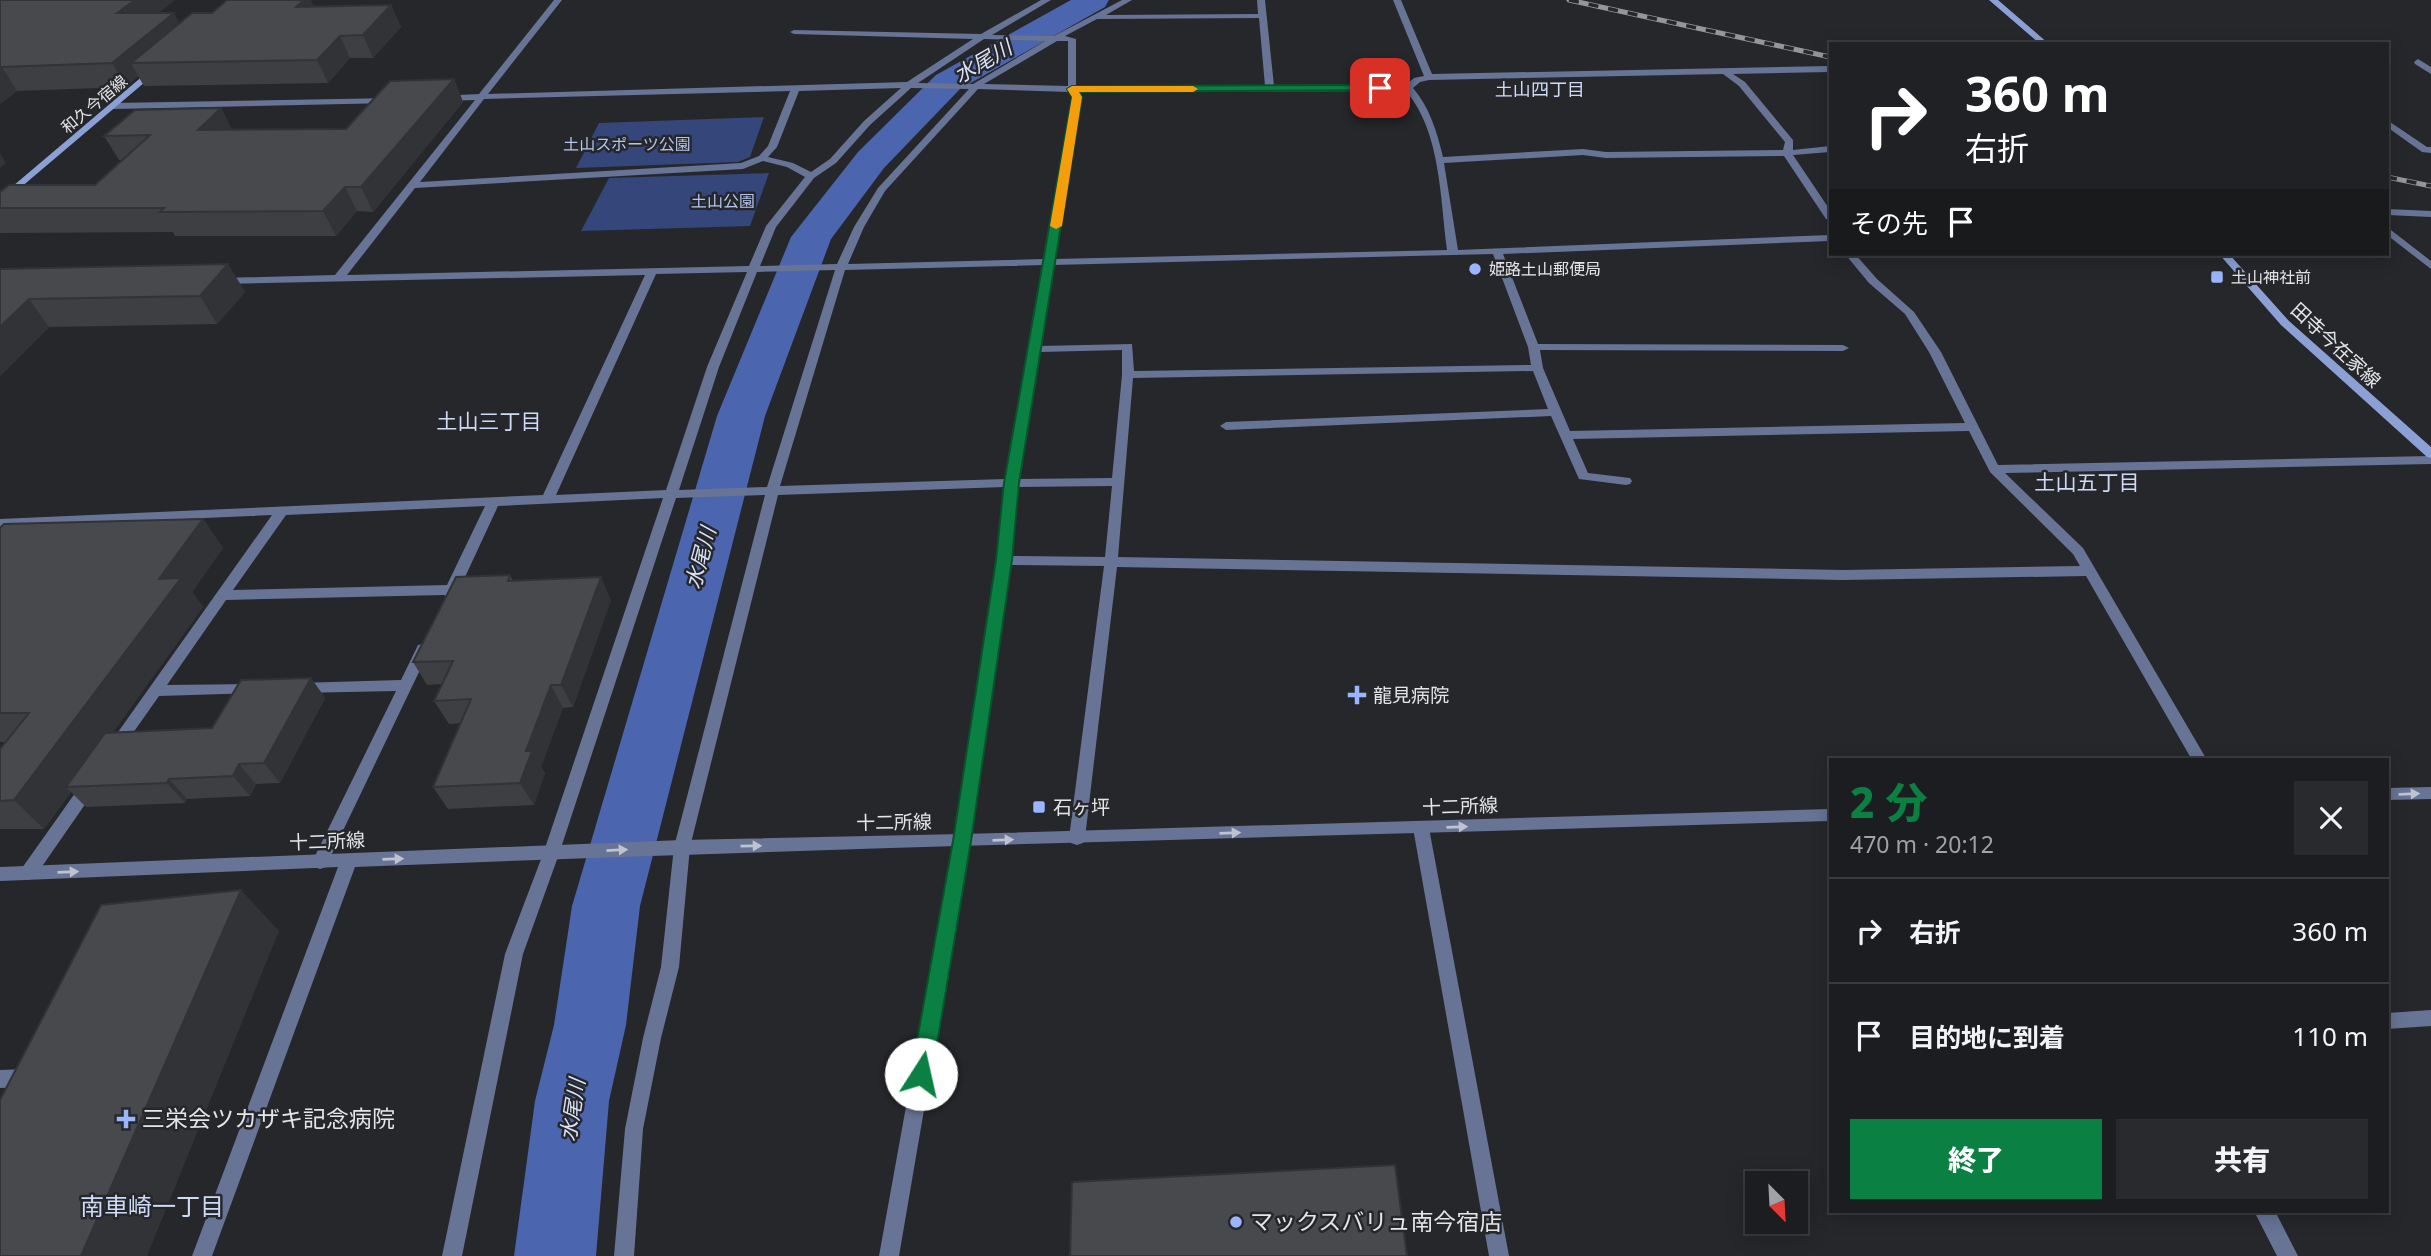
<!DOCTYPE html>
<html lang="ja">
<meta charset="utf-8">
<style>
:root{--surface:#1c1d20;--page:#292a2d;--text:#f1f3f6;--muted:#a0a2a5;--line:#3a3b3e;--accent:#0b8043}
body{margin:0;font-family:"Noto Sans","Noto Sans JP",sans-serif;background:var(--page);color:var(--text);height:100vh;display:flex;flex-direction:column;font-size:26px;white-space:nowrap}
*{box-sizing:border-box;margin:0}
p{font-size:23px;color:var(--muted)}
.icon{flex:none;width:38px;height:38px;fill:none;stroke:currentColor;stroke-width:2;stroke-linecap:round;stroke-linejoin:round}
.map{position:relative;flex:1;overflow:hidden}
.drawer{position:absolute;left:1829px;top:758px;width:560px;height:455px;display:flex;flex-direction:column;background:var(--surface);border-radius:0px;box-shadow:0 4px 18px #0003,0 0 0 2px var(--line)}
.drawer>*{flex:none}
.hud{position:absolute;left:1829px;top:42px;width:560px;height:214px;border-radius:0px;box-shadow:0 4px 18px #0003,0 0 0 2px var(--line);background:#202124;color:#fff;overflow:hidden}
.needle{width:46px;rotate:156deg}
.fabs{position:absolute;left:1745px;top:1171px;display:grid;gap:14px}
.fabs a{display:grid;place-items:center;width:63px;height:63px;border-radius:0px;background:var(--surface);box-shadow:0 4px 18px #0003,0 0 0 2px var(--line);font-size:35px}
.pin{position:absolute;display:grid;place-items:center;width:60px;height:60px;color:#fff;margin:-30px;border-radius:14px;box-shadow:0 4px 10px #0006}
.me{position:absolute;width:77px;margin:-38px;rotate:10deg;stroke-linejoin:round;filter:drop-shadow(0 0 5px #0008)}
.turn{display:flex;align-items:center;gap:24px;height:147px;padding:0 21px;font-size:32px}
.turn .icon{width:91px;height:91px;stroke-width:2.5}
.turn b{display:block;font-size:49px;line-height:60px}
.then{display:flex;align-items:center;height:66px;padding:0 21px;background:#0003;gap:14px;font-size:26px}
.round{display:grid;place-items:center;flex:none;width:74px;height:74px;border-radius:0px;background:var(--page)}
.head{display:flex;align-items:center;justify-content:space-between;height:119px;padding:0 21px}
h1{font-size:42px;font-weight:800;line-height:52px;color:var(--accent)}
.primary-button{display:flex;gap:14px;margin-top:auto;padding:14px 21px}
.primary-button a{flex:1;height:80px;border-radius:0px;background:var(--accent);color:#fff;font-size:28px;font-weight:800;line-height:80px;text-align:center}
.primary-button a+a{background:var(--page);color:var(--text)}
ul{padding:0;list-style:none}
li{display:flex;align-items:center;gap:21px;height:105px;padding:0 21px;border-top:2px solid var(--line)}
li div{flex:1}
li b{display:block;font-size:26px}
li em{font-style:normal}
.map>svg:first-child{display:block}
</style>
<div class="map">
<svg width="2431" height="1256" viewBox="0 0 2431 1256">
<rect width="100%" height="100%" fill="#26272b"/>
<!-- green -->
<path fill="#34467a" d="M764,117L750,157L738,162L576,168L599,123Z
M769,173L750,226L581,231L609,178Z"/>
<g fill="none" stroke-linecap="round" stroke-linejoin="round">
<!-- river -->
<path fill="#4b65ae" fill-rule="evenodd" d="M1071,0H1109L1105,7L960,89L884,168L831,239L765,416L640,906L626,1025L609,1101L596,1256H514L535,1101L554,1025L572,906L717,416L791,237L858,152L936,75Z"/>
<!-- minor -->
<path fill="#677495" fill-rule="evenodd" d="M554,0H562L488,94L907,82L973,39L794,34L790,32L794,30L981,34L1041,0H1051L992,35L1054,36L1122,0H1132L1106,15L1258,14L1257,0H1265L1274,86L1406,85L1414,78L1424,76L1393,0H1401L1432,74L1830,66V72L1733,74L1745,82L1793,140V150L1830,146V152L1793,155L1830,210V220L1826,219L1784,156L1606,158L1583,155L1444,163L1458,250L1830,235V241L1503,254L1538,344L1843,345L1849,348L1843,351L1540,350L1543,368L1570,431L1965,423L1929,352L1905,314L1869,283L1845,254H1855L1877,279L1914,312L1941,352L1998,465L2431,456V464L2005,473L2083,548L2207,760H2192L2086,576L1843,580L1117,567L1085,838L1083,843L1077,845L1071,843L1069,838L1104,566L1010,565L970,841L899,1256H879L954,841L997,560L1004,487L778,495L690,847L679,967L661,1038L643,1129L634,1256H614L625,1129L643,1038L661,967L674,847L765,495L676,498L559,854L523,954L462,1256H442L505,954L543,854L663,498L498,506L459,590L455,596L450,598L444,595L226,600L167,685L253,684L258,685L260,689L258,693L159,696L121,750H111L108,746L111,742L272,515L0,527V519L543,495L645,275L222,284L217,281L222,278L335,275L475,100L443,101L439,98L440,96L479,94ZM1259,18L1265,86H1076V39L1065,36L1097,19ZM984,39L1045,41L973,84L918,83ZM1057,41H1068V86L984,84ZM1723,74L1739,86L1785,142L1783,150L1606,152L1583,149L1443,157C1437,132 1430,108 1413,88L1420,82L1429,80ZM901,88L864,121L830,159L811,172L793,163L768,157L777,147L799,91ZM911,88L969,89L878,188L854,227L837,264L760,266L776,227L814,178L836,163L870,125ZM978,89L1069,92L1073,97L1044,259L848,264L864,227L885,191ZM790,91L768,146L759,156L741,163L420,182L484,99ZM1406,91C1441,132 1440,198 1447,250L1054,259L1081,97L1078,92ZM763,161L787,167L805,177L766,226L749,266L347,275L415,188L743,169ZM1493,254L1528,347L1531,365L1134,371L1132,344L1040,346L1053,265ZM1043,265L1005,479L780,486L845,270ZM835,270L767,487L679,490L719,367L757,272ZM747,272L707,367L666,490L556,495L656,274ZM1122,350V375L1112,478L1018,479L1039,352ZM1533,371L1548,409L1226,422L1220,426L1226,430L1551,416L1579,479L1626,485L1630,484L1632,481L1630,478L1588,473L1573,439L1969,431L1990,472L2073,554L2080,566L1843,570L1118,557L1133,378ZM1112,486L1105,557L1011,556L1017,487ZM485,506L447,585L233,590L286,515Z
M2418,59L2431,67V74L2415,64L2414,62Z
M394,98L395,100L391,103L113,109L109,106L113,103Z
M2387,120L2427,147H2431V153L2422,152L2387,127Z
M2387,209L2431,211V217L2387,215Z
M2387,227L2431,261V269L2387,235Z
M423,644L430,649L328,862L326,867L320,869L314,867L312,862L396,691L298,693L293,692L291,688L293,684L298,683L401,680L418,645Z
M89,780L95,782L97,786L95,790L34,878L28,880L22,878L20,873L22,868L83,782Z
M1421,821L1427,823L1429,828L1509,1256H1489L1413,828L1415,823Z
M2431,1010V1026L2387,1029V1013Z
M30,1069L37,1072L39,1078L37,1084L30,1087L0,1088V1070Z
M2254,1211H2275L2298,1256H2277Z"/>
<!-- tertiary -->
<path fill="#677495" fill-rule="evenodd" d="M2431,787V799L2387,800V788Z
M1830,809V821C1338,836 847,847 355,867L212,1256H192L338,867L0,881V867L682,840L962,834Z"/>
<!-- secondary -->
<path fill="#8ba0d5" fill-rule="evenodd" d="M1989,0H1998L2049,44H2040Z
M151,69L158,71L0,205V197Z
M2219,254H2229L2289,321L2431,447V458L2427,457L2281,325Z"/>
<!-- rail casing -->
<g stroke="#959699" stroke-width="5">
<path id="rail" d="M1569,0L1830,57
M2387,177L2431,186"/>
</g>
<!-- rail -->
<use href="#rail" stroke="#26272b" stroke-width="3.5" stroke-dasharray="10" stroke-linecap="butt"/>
</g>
<!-- wall -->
<path fill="#3e3f42" d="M0,0L159,13L180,23L212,13L314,7L391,5L401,27L373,58H350L328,83L144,86L138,76L126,87L17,91L0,104Z
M454,79L463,102L373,212L357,211L336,236H175L173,232L0,233V192L95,185L123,160H119L104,136L221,108L232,130L346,129Z
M228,264L245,292L217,324L49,327L0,376V269Z
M203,519L223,548L192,592L203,607L113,732L212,728L311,678L325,698L280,783L256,784L250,796L187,799L185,803L86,807L71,792L44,829H0V749L6,742H0V528Z
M510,575L513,581L611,600L573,707L563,708L541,767L545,773L534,805L448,809L433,787L461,723L449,724L434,701L442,684L427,685L413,662Z"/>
<!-- shaded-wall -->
<path fill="#323336" d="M135,0H175L130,36L117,13Z
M304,0H311L319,17L296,7Z
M391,5L401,27L373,58L363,35Z
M174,13L186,35L131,63L138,76L126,87L112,63Z
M340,36L350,58L328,83L317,60Z
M2,67L17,91L0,104V69Z
M454,79L463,102L373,212L361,187Z
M221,108L233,132L198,130Z
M0,153L6,163L0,168Z
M345,187L357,211L336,236L323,211Z
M228,264L245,292L217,324L200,296Z
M29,299L49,327L0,376V327Z
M203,519L223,548L192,592L203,607L74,787H66L71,792L44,829L14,800L159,579Z
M601,577L611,600L573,707L561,685Z
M311,678L325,698L280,783L264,763Z
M551,685L563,708L541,767L545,773L534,805L520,783L526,751Z
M239,764L256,784L250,796L233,776Z
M169,779L187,799L185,803L167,783Z
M241,890L279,931L147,1256H81Z"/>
<!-- building -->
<path fill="#48494d" stroke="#323336" stroke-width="2" d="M0,0H135L117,13H174L112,63L2,67L0,69Z
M227,0H304L296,7L391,5L363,35L340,36L317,60L131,63L192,13H212Z
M454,79L361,187H345L323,211L160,212L164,208H0V192L9,185H95L150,135L104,136L135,110L221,108L198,130L346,129L390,81Z
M228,264L200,296L29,299L0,327V269Z
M203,519L159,579L181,578L14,800L0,801V749L29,713H0V528L4,524Z
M510,575L508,581L601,577L561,685H551L526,751H532L520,783L433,787L471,699L434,701L453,661L413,662L456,577Z
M311,678L264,763L239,764L233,776L169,779L167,783L66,787L105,733L212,728L241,680Z
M241,890L81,1256H0V1100L101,905Z
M1395,1165L1407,1256H1070L1072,1182Z"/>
<!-- one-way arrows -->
<defs><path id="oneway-solid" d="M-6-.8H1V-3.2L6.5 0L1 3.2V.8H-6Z" transform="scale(1.75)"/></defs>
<g fill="#bec3cf">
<use href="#oneway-solid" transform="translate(2409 794) rotate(-2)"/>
<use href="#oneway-solid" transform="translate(1457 827) rotate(-2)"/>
<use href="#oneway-solid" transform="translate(1230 833) rotate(-2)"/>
<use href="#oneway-solid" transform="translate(1003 840) rotate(-2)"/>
<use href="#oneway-solid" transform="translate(751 846) rotate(-1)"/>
<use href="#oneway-solid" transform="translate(617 850) rotate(-3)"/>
<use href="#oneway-solid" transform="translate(393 859) rotate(-2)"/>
<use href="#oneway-solid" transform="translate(68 872) rotate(-2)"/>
</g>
<!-- route -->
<path fill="#0b8043" stroke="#07532c" stroke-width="2" d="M1380,85L1385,88L1384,90L1079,92L1082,97L1019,483L1012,560L971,841L932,1074L928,1082L921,1084L914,1082L911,1074L953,841L996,560L1004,483L1072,97L1067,89L1072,86Z"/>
<!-- slow -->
<path fill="#f59e0b" d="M1072,86H1193L1198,89L1193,92H1079L1082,97L1062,226L1056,229L1050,226L1072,97L1067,89Z"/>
<!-- markers -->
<g fill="#99b5fd" stroke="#26272b" stroke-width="2.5">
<circle cx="1475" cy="269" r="7"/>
<rect x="2210" y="270" width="14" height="14" rx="3.5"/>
<path d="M1353.5 684.5h7v7h7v7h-7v7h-7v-7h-7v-7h7z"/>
<rect x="1032" y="800" width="14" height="14" rx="3.5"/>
<path d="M122.5 1108.5h7v7h7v7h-7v7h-7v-7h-7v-7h7z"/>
<circle cx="1236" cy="1222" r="7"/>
</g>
<g text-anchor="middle" stroke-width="5" stroke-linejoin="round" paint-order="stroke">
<!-- far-street labels -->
<g font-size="16" fill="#e4e5e8" stroke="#26272b">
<text transform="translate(94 104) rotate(-40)" y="6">和久今宿線</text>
</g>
<!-- far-park labels -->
<g font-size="16" fill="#b4c4ed" stroke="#26272b">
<text x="627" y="150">土山スポーツ公園</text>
<text x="723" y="207">土山公園</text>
</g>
<!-- far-poi labels -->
<g font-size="16" fill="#e4e5e8" stroke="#26272b" text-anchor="start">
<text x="1489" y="275">姫路土山郵便局</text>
<text x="2231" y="283">土山神社前</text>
</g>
<!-- far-neighbourhood labels -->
<g font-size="18" fill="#cedaf6" stroke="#26272b">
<text x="1540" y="96">土山四丁目</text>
</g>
<!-- street labels -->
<g font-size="19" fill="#e4e5e8" stroke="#26272b">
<text transform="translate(2336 345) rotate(43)" y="7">田寺今在家線</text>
<text transform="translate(1460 806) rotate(-2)" y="7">十二所線</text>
<text transform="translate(894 822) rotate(-1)" y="7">十二所線</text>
<text transform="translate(327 841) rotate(-2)" y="7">十二所線</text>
</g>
<!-- poi labels -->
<g font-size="19" fill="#e4e5e8" stroke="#26272b" text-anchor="start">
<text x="1373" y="702">龍見病院</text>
<text x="1053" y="814">石ヶ坪</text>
</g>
<!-- water labels -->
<g font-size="21" font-style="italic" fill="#d9e2f6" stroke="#26272b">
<text transform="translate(983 62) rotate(-30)" y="7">水尾川</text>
<text transform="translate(701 558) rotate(-75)" y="7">水尾川</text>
<text transform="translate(573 1110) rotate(-81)" y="7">水尾川</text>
</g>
<!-- neighbourhood labels -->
<g font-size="21" fill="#cedaf6" stroke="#26272b">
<text x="489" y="429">土山三丁目</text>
<text x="2087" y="490">土山五丁目</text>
</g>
<!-- near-poi labels -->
<g font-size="23" fill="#e4e5e8" stroke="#26272b" text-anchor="start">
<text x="142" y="1127">三栄会ツカザキ記念病院</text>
<text x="1250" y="1230">マックスバリュ南今宿店</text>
</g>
<!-- near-neighbourhood labels -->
<g font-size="24" fill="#cedaf6" stroke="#26272b">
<text x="152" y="1215">南車崎一丁目</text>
</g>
</g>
</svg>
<div class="fabs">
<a><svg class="needle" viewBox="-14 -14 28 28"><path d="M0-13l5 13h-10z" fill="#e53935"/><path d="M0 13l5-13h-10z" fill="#a0a2a5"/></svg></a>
</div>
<div class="pin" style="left:1380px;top:88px;background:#d93025"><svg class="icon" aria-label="arrive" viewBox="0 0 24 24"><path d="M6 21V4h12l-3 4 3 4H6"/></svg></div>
<svg class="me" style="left:921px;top:1074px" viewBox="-20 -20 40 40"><circle r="19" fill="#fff"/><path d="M0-13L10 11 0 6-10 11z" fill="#0b8043"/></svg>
<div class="hud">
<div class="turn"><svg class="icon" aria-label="right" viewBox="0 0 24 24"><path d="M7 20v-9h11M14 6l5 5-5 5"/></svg><div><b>360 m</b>右折</div></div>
<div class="then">その先<svg class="icon" aria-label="arrive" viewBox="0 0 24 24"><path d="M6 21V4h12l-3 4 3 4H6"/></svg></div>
</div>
<section class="drawer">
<div class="head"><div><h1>2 分</h1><p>470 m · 20:12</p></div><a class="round"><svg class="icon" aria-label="close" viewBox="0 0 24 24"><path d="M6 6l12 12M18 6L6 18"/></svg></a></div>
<ul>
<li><svg class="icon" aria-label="right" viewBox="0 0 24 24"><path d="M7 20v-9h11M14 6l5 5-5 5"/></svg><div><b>右折</b></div><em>360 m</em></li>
<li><svg class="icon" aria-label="arrive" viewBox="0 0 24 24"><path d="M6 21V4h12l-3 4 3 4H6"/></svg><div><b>目的地に到着</b></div><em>110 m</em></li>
</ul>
<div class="primary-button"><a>終了</a><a>共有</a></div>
</section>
</div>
